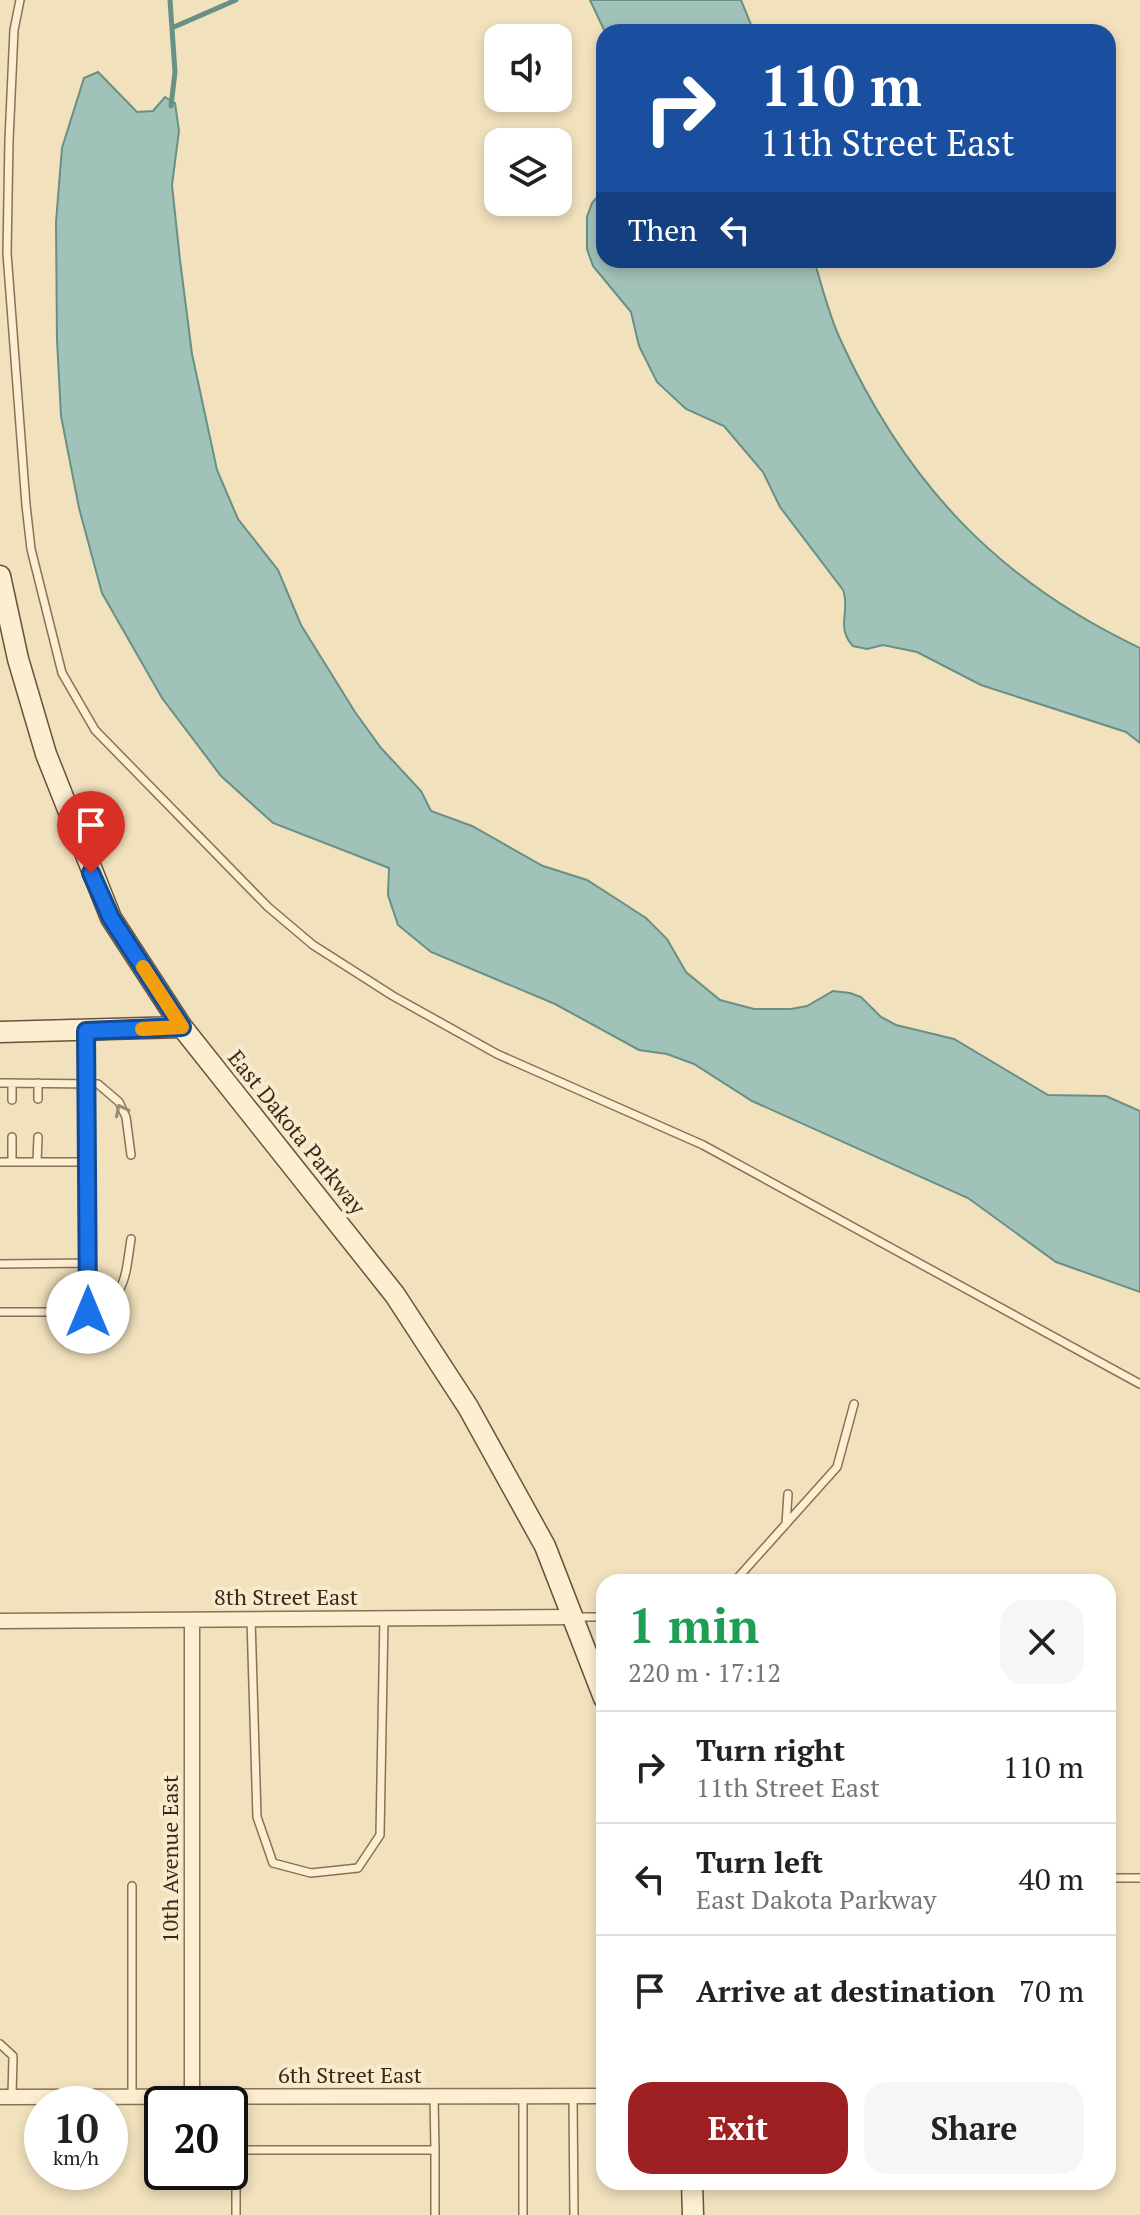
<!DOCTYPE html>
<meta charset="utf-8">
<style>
:root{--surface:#fff;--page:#f6f6f6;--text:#222;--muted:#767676;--line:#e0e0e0;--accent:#9d2122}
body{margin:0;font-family:"PT Serif",serif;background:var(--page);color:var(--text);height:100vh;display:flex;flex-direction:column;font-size:30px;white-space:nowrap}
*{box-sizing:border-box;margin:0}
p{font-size:26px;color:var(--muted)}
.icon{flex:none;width:44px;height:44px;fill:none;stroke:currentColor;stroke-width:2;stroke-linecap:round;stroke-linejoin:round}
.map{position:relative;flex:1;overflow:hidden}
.panel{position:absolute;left:596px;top:1574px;width:520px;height:616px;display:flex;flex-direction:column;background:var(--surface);border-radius:24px;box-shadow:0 4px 12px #0003}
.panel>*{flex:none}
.banner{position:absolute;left:596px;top:24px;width:520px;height:244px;border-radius:24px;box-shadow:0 4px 12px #0003;background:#1a4fa0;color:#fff;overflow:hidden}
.fabs{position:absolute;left:484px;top:24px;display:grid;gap:16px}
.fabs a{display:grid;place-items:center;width:88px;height:88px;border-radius:16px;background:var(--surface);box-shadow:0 4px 12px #0003;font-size:40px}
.speed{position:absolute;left:24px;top:2086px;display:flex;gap:16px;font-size:40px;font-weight:700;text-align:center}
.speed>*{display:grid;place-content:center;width:104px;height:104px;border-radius:50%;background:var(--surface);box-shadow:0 4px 12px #0003;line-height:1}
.speed small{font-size:20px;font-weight:400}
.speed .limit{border:4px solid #111;border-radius:12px;background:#fff;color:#111}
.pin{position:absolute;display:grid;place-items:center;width:68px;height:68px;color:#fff;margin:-82px -34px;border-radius:50% 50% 50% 0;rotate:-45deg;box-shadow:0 0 8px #0007}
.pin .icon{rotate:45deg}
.me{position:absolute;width:88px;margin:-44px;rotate:0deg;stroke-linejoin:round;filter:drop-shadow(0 0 6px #0008)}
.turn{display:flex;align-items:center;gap:28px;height:168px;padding:0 32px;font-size:36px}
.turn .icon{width:104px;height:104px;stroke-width:2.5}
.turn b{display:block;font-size:56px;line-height:68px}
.then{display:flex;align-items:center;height:76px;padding:0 32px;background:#0003;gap:16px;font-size:30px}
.round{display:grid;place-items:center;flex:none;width:84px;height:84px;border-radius:24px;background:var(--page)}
.summary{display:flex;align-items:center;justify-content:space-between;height:136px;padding:0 32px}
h1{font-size:48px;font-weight:700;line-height:60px;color:#1e9e55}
.primary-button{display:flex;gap:16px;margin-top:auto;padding:16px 32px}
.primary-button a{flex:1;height:92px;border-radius:24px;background:var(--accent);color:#fff;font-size:32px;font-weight:700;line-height:92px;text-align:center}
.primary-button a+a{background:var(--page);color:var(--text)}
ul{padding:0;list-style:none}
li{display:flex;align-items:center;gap:24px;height:112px;padding:0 32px;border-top:2px solid var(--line)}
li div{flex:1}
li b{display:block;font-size:30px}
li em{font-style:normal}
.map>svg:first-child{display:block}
</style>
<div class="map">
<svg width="1140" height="2215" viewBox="0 0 1140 2215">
<rect width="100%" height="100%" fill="#f1e1bd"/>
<!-- water -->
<path fill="#a1c2b8" stroke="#689086" stroke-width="2" d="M590,0H741L754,32H605Z
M98,72L137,112L153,111L165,97L175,103L179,131L172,185L180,260L192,354L217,470L238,519L278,570L301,625L355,712L381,748L421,791L431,811L472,826L543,866L587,880L646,918L667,939L686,972L720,1000L754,1009H791L807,1006L833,991L850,993L861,997L881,1017L896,1025L954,1039L1048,1095L1106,1096L1140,1111V1292L1056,1262L968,1198L752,1101L694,1064L667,1054L639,1050L555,1004L431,952L398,925L388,895L389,868L273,823L221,776L162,698L102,593L79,508L61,416L57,340L56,222L62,148L84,78Z
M604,189V260H814C822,286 829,316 841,341C906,483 998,581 1140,648V743L1126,732L981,685L917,652L883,645L867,649L853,646C835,627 851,610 843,590L780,507L763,472L724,426L686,409L657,382L639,346L631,312L593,266L587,249V217L592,203Z"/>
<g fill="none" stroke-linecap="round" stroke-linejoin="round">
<!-- stream -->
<path stroke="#689086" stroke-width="5" d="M170,0L175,72L171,106
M174,27L236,0"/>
<!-- lane casing -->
<g stroke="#8a7155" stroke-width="10">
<path id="lane" d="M20,0L14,30L9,140L7,253L26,505L31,549L62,673L95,730L268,907L313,945L393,996L497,1054L703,1145L1140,1384
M0,1083L98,1084L119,1102L126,1117L131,1155
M12,1083V1100
M38,1099V1083
M12,1137V1162
M0,1162H88L86,1033
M37,1162L38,1137
M0,1264L88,1263
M0,1312H88V1162
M88,1312C127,1298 125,1277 131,1239
M786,1524L788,1494
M734,1582L837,1467L854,1404
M575,1617H604
M251,1619L257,1817L273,1863L311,1873L358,1868L380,1835L384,1618
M1108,1878H1140
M132,1886V2097
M0,2044L13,2056L12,2096
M523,2096V2215
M434,2097L435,2150
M573,2097L574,2215
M236,2215V2162L241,2150H435V2215"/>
</g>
<!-- street casing -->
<g stroke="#8a7155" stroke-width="17">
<path id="street" d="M192,1620V2097
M0,1621L573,1617
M0,2097L604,2096"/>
</g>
<!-- secondary casing -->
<g stroke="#6b5239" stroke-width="23">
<path id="secondary" d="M0,576L18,659L46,754L111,918L182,1027L395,1295L468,1407L545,1546L604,1698
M0,1032L182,1027
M692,2182L693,2215"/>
</g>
<!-- lane -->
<use href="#lane" stroke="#fbeed1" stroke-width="7"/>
<!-- street -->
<use href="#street" stroke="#fbeed1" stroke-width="14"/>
<!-- secondary -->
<use href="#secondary" stroke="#fbeed1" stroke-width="20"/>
</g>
<!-- one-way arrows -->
<defs><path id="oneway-chevron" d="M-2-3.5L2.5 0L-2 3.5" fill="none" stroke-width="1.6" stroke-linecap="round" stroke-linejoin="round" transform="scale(2)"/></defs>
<use stroke="#9a8c76" href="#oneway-chevron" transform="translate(121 1110) rotate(-117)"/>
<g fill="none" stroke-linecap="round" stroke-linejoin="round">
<!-- route casing -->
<g stroke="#114b97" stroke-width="20">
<path id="route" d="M88,1312L86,1031L182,1027L111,918L91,873"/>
</g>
<!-- route -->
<use href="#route" stroke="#1a73e8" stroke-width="14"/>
<!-- slow -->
<path stroke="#f59e0b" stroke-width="14" d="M142,1029L182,1027L143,967"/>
</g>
<g text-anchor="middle" stroke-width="8" stroke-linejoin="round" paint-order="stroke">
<!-- street labels -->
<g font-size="22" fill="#38291b" stroke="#f8ebcd">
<text transform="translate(297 1132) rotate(51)" y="8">East Dakota Parkway</text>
<text x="286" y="1605">8th Street East</text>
<text transform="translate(170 1859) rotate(-90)" y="8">10th Avenue East</text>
<text x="350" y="2083">6th Street East</text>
</g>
</g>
</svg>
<div class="fabs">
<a><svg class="icon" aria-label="sound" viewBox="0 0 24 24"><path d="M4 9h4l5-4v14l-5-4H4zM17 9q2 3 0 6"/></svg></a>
<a><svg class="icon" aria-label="layers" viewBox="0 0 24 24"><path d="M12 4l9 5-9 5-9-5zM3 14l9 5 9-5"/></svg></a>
</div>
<div class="speed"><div>10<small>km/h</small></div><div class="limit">20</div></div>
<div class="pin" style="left:91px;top:873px;background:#d93025"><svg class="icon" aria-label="arrive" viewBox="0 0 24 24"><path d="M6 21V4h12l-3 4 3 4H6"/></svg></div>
<svg class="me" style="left:88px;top:1312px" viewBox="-20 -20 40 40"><circle r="19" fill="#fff"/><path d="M0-13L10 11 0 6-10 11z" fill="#1a73e8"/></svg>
<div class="banner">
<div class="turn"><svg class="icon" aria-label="right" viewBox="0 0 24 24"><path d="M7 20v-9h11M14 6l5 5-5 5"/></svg><div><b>110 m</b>11th Street East</div></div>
<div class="then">Then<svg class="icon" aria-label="left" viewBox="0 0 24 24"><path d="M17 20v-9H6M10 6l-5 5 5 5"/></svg></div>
</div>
<section class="panel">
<div class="summary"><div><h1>1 min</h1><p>220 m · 17:12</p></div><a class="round"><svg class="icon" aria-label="close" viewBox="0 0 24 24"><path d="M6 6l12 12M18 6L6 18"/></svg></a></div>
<ul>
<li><svg class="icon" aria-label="right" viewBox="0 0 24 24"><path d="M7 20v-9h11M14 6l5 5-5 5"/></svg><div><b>Turn right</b><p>11th Street East</p></div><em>110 m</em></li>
<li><svg class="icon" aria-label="left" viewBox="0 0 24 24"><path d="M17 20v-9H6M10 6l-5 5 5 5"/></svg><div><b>Turn left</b><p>East Dakota Parkway</p></div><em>40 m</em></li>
<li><svg class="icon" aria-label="arrive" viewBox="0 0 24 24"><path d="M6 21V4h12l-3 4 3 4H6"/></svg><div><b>Arrive at destination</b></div><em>70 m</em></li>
</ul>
<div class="primary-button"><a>Exit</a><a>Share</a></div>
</section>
</div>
